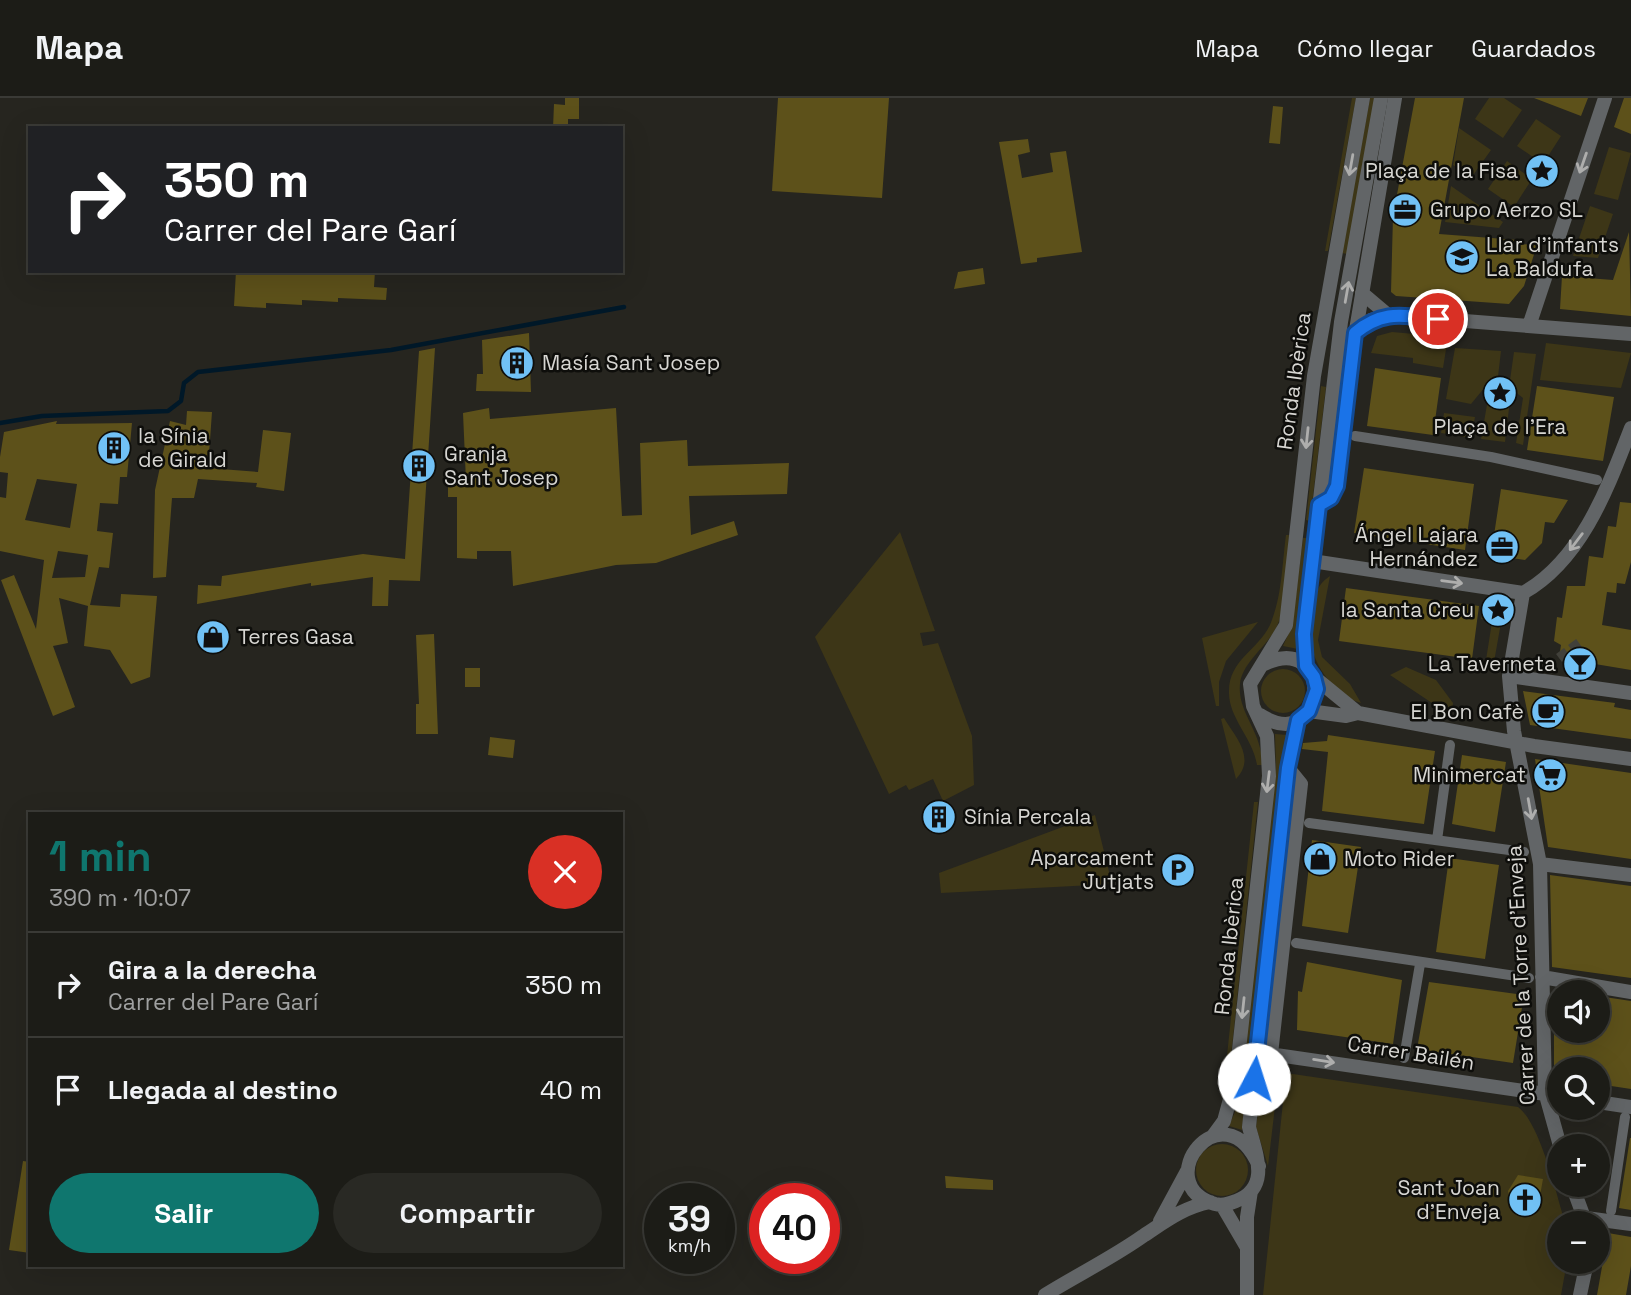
<!DOCTYPE html>
<html lang="es">
<meta charset="utf-8">
<style>
:root{--surface:#1c1c17;--page:#292924;--text:#f1f3f6;--muted:#a0a1a1;--line:#3a3a36;--accent:#0f766e}
body{margin:0;font-family:"Space Grotesk",sans-serif;background:var(--page);color:var(--text);height:100vh;display:flex;flex-direction:column;font-size:26px;white-space:nowrap}
*{box-sizing:border-box;margin:0}
p{font-size:23px;color:var(--muted)}
.icon{flex:none;width:38px;height:38px;fill:none;stroke:currentColor;stroke-width:2;stroke-linecap:round;stroke-linejoin:round}
.map{position:relative;flex:1;overflow:hidden}
.details{position:absolute;left:28px;top:714px;width:595px;height:455px;display:flex;flex-direction:column;background:var(--surface);border-radius:0px;box-shadow:0 7px 28px #0002,0 0 0 2px var(--line)}
.details>*{flex:none}
.guide{position:absolute;left:28px;top:28px;width:595px;height:147px;border-radius:0px;box-shadow:0 7px 28px #0002,0 0 0 2px var(--line);background:#202124;color:#fff;overflow:hidden}
.tools{position:absolute;left:1547px;top:882px;display:grid;gap:14px}
.tools a{display:grid;place-items:center;width:63px;height:63px;border-radius:50%;background:var(--surface);box-shadow:0 7px 28px #0002,0 0 0 2px var(--line);font-size:35px}
.speed{position:absolute;left:644px;top:1085px;display:flex;gap:14px;font-size:35px;font-weight:700;text-align:center}
.speed>*{display:grid;place-content:center;width:91px;height:91px;border-radius:50%;background:var(--surface);box-shadow:0 7px 28px #0002,0 0 0 2px var(--line);line-height:1}
.speed small{font-size:18px;font-weight:400}
.speed .limit{border:10px solid #d22;background:#fff;color:#111}
.pin{position:absolute;display:grid;place-items:center;width:60px;height:60px;color:#fff;margin:-30px;border:4px solid #fff;border-radius:50%;box-shadow:0 2px 7px #0007}
.me{position:absolute;width:77px;margin:-38px;rotate:5deg;stroke-linejoin:round;filter:drop-shadow(0 0 5px #0008)}
.turn{display:flex;align-items:center;gap:24px;height:147px;padding:0 21px;font-size:32px}
.turn .icon{width:91px;height:91px;stroke-width:2.5}
.turn b{display:block;font-size:49px;line-height:60px}
.round{display:grid;place-items:center;flex:none;width:74px;height:74px;border-radius:37px;background:var(--page)}
.headline{display:flex;align-items:center;justify-content:space-between;height:119px;padding:0 21px}
h1{font-size:42px;font-weight:800;line-height:52px;color:var(--accent)}
.cta{display:flex;gap:14px;margin-top:auto;padding:14px 21px}
.cta a{flex:1;height:80px;border-radius:42px;background:var(--accent);color:#fff;font-size:28px;font-weight:800;line-height:80px;text-align:center}
.cta a+a{background:var(--page);color:var(--text)}
ul{padding:0;list-style:none}
li{display:flex;align-items:center;gap:21px;height:105px;padding:0 21px;border-top:2px solid var(--line)}
li div{flex:1}
li b{display:block;font-size:26px}
li em{font-style:normal}
header{display:flex;align-items:center;gap:42px;box-sizing:border-box;height:98px;padding:0 35px;background:var(--surface);border-bottom:2px solid var(--line)}
header strong{font-size:33px}
nav{display:flex;gap:38px;margin-inline-start:auto;font-size:24px}
.map>svg:first-child{display:block}
</style>
<header>
<strong>Mapa</strong>
<nav><a>Mapa</a><a>Cómo llegar</a><a>Guardados</a></nav>
</header>
<div class="map">
<svg width="1631" height="1197" viewBox="0 0 1631 1197">
<rect width="100%" height="100%" fill="#26251f"/>
<!-- green -->
<path fill="#3d3617" d="M1352,0H1356L1328,153H1325Z
M1370,0H1375L1347,156L1342,155Z
M1489,0H1504L1522,12L1503,40L1475,21Z
M1536,21L1561,38L1543,66L1517,48Z
M1459,30L1491,52L1471,80L1453,67Z
M1609,49L1631,55L1618,102L1594,96Z
M1507,63L1532,81L1514,109L1488,91Z
M1451,88L1503,124L1499,130L1445,124Z
M1590,108L1613,116L1598,160L1573,158Z
M1392,234L1448,239L1443,270L1413,265V260L1371,255L1377,238Z
M1546,245L1631,255L1621,290L1540,282Z
M1455,250L1501,253L1497,287L1485,289L1471,306L1446,301Z
M1514,254L1536,256L1523,347L1516,345L1523,300L1509,289Z
M1321,288L1326,289L1310,423L1306,422Z
M1495,296L1506,297L1510,302L1505,344L1481,341L1488,301Z
M1444,315L1475,319L1471,340L1441,335Z
M900,434L935,533L920,535L923,548L938,545L972,638L974,687L943,703L933,681L909,692L906,687L889,696L815,539Z
M1286,437H1289C1287,465 1289,503 1277,528C1268,548 1242,564 1240,586C1237,615 1263,634 1262,667H1257C1253,640 1228,620 1229,593C1229,562 1258,552 1270,527C1282,499 1282,467 1286,437Z
M1303,440H1308L1298,551L1283,548L1292,528Z
M1330,478L1318,542L1322,559L1350,586L1361,605C1337,599 1313,568 1311,544C1310,535 1312,525 1313,516C1315,499 1315,488 1330,478Z
M1483,505L1494,507L1492,517L1502,519L1494,564L1486,562L1492,524L1481,521Z
M1258,524L1226,563L1219,584V608H1216L1202,540Z
M1406,569L1436,582L1453,605L1452,614L1441,611L1390,577Z
M1261 593a22 22 0 1 1 44 0a22 22 0 1 1-44 0Z
M1224,620C1236,640 1256,660 1236,681L1221,621Z
M1275,636L1288,637L1282,658L1242,1032L1229,1028L1237,1009L1241,987L1276,671Z
M1254,704H1258L1230,968L1226,967Z
M1095,717L1112,786L941,795L939,775Z
M1286,975L1518,1009C1540,1025 1557,1098 1565,1125H1559V1164H1567L1561,1197H1263Z
M1261,990L1277,991L1268,1068L1256,1029Z
M1196 1072a26 26 0 1 1 52 0a26 26 0 1 1-52 0Z"/>
<g fill="none" stroke-linecap="round" stroke-linejoin="round">
<!-- stream -->
<path stroke="#001828" stroke-width="4.5" d="M0,325L42,318L168,313L181,303L184,285L198,274L391,252L624,209"/>
</g>
<!-- building -->
<path fill="#5d511a" fill-rule="evenodd" d="M565,0H579V21H568V30H553L554,6L565,7Z
M778,0H889L882,100L772,93Z
M1415,0H1464L1439,136L1518,142V146L1537,147L1524,188L1509,206L1396,198L1391,194L1393,118Z
M1534,0H1588L1581,18Z
M1624,0H1631V36L1614,29Z
M1273,8L1283,9L1280,46L1269,45Z
M1028,41L1030,54L1018,57L1022,80L1053,74L1050,55L1066,53L1082,154L1037,160V164L1021,166L999,44Z
M1629,134L1631,218L1560,211L1562,178L1613,182Z
M983,170L985,186L954,191L958,174Z
M236,173H375L374,189L387,190L386,202L338,200V204L302,202V207L266,205V210L234,208Z
M529,235L531,294L476,293L477,276H483L482,242Z
M435,250L420,483L389,482L388,508H372L373,479L311,488V485L197,506L198,487L221,488L222,478L363,456L405,461L419,253Z
M1375,270L1441,280L1433,337L1367,328Z
M1537,288L1614,299L1603,363L1527,352Z
M489,310L490,321L616,310L622,418L642,417L640,345L687,342L688,368L789,365L787,396L689,398L691,437L734,423L738,437L656,465L616,467L513,488L511,453H477V461L457,460V399H448V384L466,383L463,315Z
M187,313L212,314L208,370L258,374L263,332L291,335L284,393L256,389L257,385L198,381L194,400H172L166,479L153,480L155,392L170,323L186,327Z
M57,323L56,326L132,325L127,379H120L118,406L100,405L97,433L113,435L109,470L99,469L90,507L120,509L121,496L157,498L150,579L131,586L110,552L84,548L88,508L59,500L68,545L53,548L75,609L53,618L1,482L14,477L36,531L44,462L0,453V399L6,400L8,375L0,374V359L4,334ZM37,381L77,386L70,430L25,422ZM58,453L88,457L85,479L52,480Z
M1364,370L1474,386L1465,452L1354,435Z
M1501,391L1568,402L1554,425L1545,424L1542,445L1525,462L1491,457Z
M1620,404L1631,405V464L1625,486L1617,485L1616,495L1607,494L1602,527L1631,532V572L1559,560L1561,547L1554,543L1557,519L1562,520L1567,488H1585L1589,458L1603,460L1608,428L1616,429Z
M1346,490L1479,508L1472,561L1339,543Z
M434,536L438,636H416V606H419L416,537Z
M465,570H480V589H465Z
M1523,593L1615,605L1614,609L1631,612V641L1530,627Z
M1328,637L1435,653L1424,726L1322,713L1328,654L1302,651L1303,645L1327,643Z
M490,639L515,642L513,660L488,657Z
M1462,657L1506,664L1495,734L1452,726Z
M1535,661L1631,675V761L1548,749Z
M943,703L953,727L936,734L926,710Z
M1312,742L1361,749L1348,835L1302,828Z
M1449,760L1499,767L1485,861L1436,854Z
M1550,777L1631,788V880L1552,869Z
M1307,864L1402,882L1393,946L1297,932L1298,893L1302,894Z
M1429,884L1524,897L1513,965L1417,951Z
M1598,898L1631,903V991L1598,986V971H1554V933H1598Z
M1630,1040H1631V1112L1619,1110Z
M23,1063L30,1064V1155L9,1152Z
M1518,1077L1543,1081L1537,1114L1512,1110L1508,1093Z
M945,1078L993,1082V1092L946,1090Z
M1608,1135L1631,1139V1168L1626,1197H1597Z"/>
<g fill="none" stroke-linecap="round" stroke-linejoin="round">
<!-- pedestrian-tunnel -->
<path stroke="#41403a" stroke-width="10" stroke-dasharray="10 5" stroke-linecap="butt" d="M1559,560L1582,543"/>
<!-- pedestrian -->
<path stroke="#626567" stroke-width="10" d="M1355,338L1491,359L1597,382
M1309,725L1524,754
M1437,742L1450,647
M1296,845L1529,880
M1404,960L1420,866
M1611,1113L1625,1019"/>
<!-- minor -->
<path stroke="#626567" stroke-width="14" d="M1362,195L1388,217
M1529,228L1605,0
M1355,235L1371,222L1388,217L1631,236
M1319,407L1331,400L1337,388L1353,250L1395,0
M1312,463L1523,495
M1523,495L1509,578L1514,633L1540,766L1545,994L1560,1048
M1523,495C1582,462 1608,389 1631,330
M1509,578L1631,595
M1314,579L1358,615
M1309,613L1346,618L1358,615L1534,648L1631,661
M1540,766L1631,777
M1542,879L1631,894
M1256,954L1559,998
M1271,956L1301,686L1288,670
M1598,1004L1631,1009
M1572,1087L1586,1125
M1586,1120L1631,1126
M1580,1197L1587,1164"/>
<!-- tertiary -->
<path stroke="#626567" stroke-width="14" d="M1306,568L1304,536L1341,224L1381,0
M1260,617C1328,660 1336,530 1262,567
M1213,1038L1224,1023L1236,979L1269,678L1267,638L1253,608L1250,586L1286,527L1314,278L1363,0
M1259,1068C1223,987 1147,1086 1215,1106C1223,1108 1229,1106 1236,1103C1271,1090 1256,1056 1249,1029L1288,670L1298,623
M1222,1107L1246,1148
M1160,1123L1187,1073
M1045,1197C1077,1177 1112,1160 1143,1138C1166,1123 1182,1110 1210,1104
M1247,1197V1119L1251,1093"/>
</g>
<!-- one-way arrows -->
<defs><path id="oneway-shaft" d="M-6 0H5M1.5-3L5.5 0L1.5 3" fill="none" stroke-width="1.6" stroke-linecap="round" stroke-linejoin="round" transform="scale(1.75)"/></defs>
<g stroke="#aeaead">
<use href="#oneway-shaft" transform="translate(1583 65) rotate(109)"/>
<use href="#oneway-shaft" transform="translate(1351 67) rotate(100)"/>
<use href="#oneway-shaft" transform="translate(1347 194) rotate(-80)"/>
<use href="#oneway-shaft" transform="translate(1307 340) rotate(96)"/>
<use href="#oneway-shaft" transform="translate(1576 444) rotate(127)"/>
<use href="#oneway-shaft" transform="translate(1452 484) rotate(8)"/>
<use href="#oneway-shaft" transform="translate(1268 684) rotate(97)"/>
<use href="#oneway-shaft" transform="translate(1530 711) rotate(80)"/>
<use href="#oneway-shaft" transform="translate(1243 910) rotate(96)"/>
<use href="#oneway-shaft" transform="translate(1324 963) rotate(9)"/>
</g>
<g fill="none" stroke-linecap="round" stroke-linejoin="round">
<!-- route casing -->
<g stroke="#114b97" stroke-width="18">
<path id="route" d="M1254,981L1288,670L1298,622L1309,613L1317,591L1314,579L1306,568L1304,536L1319,407L1331,400L1337,388L1355,235C1384,211 1404,218 1438,221"/>
</g>
<!-- route -->
<use href="#route" stroke="#1a73e8" stroke-width="12"/>
</g>
<!-- icons -->
<defs>
<g id="sight-disc" transform="scale(1.75)"><circle r="9.5" fill="#71c1f5" stroke="#0e0e0b"/><path d="M0-6L1.8-2.2L6-1.7L2.9 1.2L3.7 5.4L0 3.3L-3.7 5.4L-2.9 1.2L-6-1.7L-1.8-2.2Z" fill="#111"/></g>
<g id="office-disc" transform="scale(1.75)"><circle r="9.5" fill="#71c1f5" stroke="#0e0e0b"/><path d="M-6-3h4V-5.5h4V-3h4V5H-6ZM-1-4.5V-3h2v-1.5ZM-6 0V1H6V0Z" fill="#111"/></g>
<g id="school-disc" transform="scale(1.75)"><circle r="9.5" fill="#71c1f5" stroke="#0e0e0b"/><path d="M0-5L7-2L0 1L-7-2ZM-4 1L0 2.5L4 1V4Q0 6-4 4Z" fill="#111"/></g>
<g id="building-disc" transform="scale(1.75)"><circle r="9.5" fill="#71c1f5" stroke="#0e0e0b"/><path d="M-4-6H4V6H1V3H-1V6H-4ZM-2.5-4.3h1.7v1.8h-1.7ZM.8-4.3h1.7v1.8H.8ZM-2.5-1h1.7V.8h-1.7ZM.8-1h1.7V.8H.8Z" fill="#111"/></g>
<g id="shop-disc" transform="scale(1.75)"><circle r="9.5" fill="#71c1f5" stroke="#0e0e0b"/><path d="M-5-2.5h2.3a2.7 3.5 0 0 1 5.4 0H5L5.5 6h-11ZM-1.5-2.5h3a1.5 2.3 0 0 0-3 0Z" fill="#111"/></g>
<g id="bar-disc" transform="scale(1.75)"><circle r="9.5" fill="#71c1f5" stroke="#0e0e0b"/><path d="M-6-5H6L.8 .8V4.5H3.5V6h-7V4.5H-.8V.8Z" fill="#111"/></g>
<g id="cafe-disc" transform="scale(1.75)"><circle r="9.5" fill="#71c1f5" stroke="#0e0e0b"/><path d="M-5.5-4.5H6V0H3Q3 3.5 0 3.5H-2.5Q-5.5 3.5-5.5 0ZM3-3.2v2h1.7v-2ZM-6 4.5H4V6H-6Z" fill="#111"/></g>
<g id="supermarket-disc" transform="scale(1.75)"><circle r="9.5" fill="#71c1f5" stroke="#0e0e0b"/><path d="M-6-5.5h2.5l.6 2H6L4.5 2H-2.5L-4.4-4H-6ZM-1.5 3.2a1.3 1.3 0 1 0 .1 0ZM3 3.2a1.3 1.3 0 1 0 .1 0Z" fill="#111"/></g>
<g id="parking-disc" transform="scale(1.75)"><circle r="9.5" fill="#71c1f5" stroke="#0e0e0b"/><path d="M-3.5-5.5H1a3.5 3.5 0 0 1 0 7H-1V5.5H-3.5ZM-1-3.4V-.6H.8a1.4 1.4 0 0 0 0-2.8Z" fill="#111"/></g>
<g id="church-disc" transform="scale(1.75)"><circle r="9.5" fill="#71c1f5" stroke="#0e0e0b"/><path d="M-1.2-6h2.4v3.5h3.3v2.4h-3.3V6h-2.4V-.1h-3.3v-2.4h3.3Z" fill="#111"/></g>
</defs>
<g fill-rule="evenodd">
<use href="#sight-disc" x="1542" y="73"/>
<use href="#office-disc" x="1405" y="112"/>
<use href="#school-disc" x="1462" y="159"/>
<use href="#building-disc" x="517" y="265"/>
<use href="#sight-disc" x="1500" y="295"/>
<use href="#building-disc" x="114" y="350"/>
<use href="#building-disc" x="419" y="368"/>
<use href="#office-disc" x="1502" y="449"/>
<use href="#sight-disc" x="1498" y="512"/>
<use href="#shop-disc" x="213" y="539"/>
<use href="#bar-disc" x="1580" y="566"/>
<use href="#cafe-disc" x="1548" y="614"/>
<use href="#supermarket-disc" x="1550" y="677"/>
<use href="#building-disc" x="939" y="719"/>
<use href="#shop-disc" x="1320" y="761"/>
<use href="#parking-disc" x="1178" y="772"/>
<use href="#church-disc" x="1525" y="1102"/>
</g>
<g text-anchor="middle" stroke-width="5" stroke-linejoin="round" paint-order="stroke">
<!-- poi labels -->
<g font-size="21" fill="#d7d6d2" stroke="#0e0e0b" text-anchor="end">
<text x="1518" y="80">Plaça de la Fisa</text>
<text x="1430" y="119" text-anchor="start">Grupo Aerzo SL</text>
<text x="1486" y="154" text-anchor="start">Llar d'infants<tspan x="1486" dy="24">La Baldufa</tspan></text>
<text x="542" y="272" text-anchor="start">Masía Sant Josep</text>
<text x="1500" y="336" text-anchor="middle">Plaça de l'Era</text>
<text x="138" y="345" text-anchor="start">la Sínia<tspan x="138" dy="24">de Girald</tspan></text>
<text x="444" y="363" text-anchor="start">Granja<tspan x="444" dy="24">Sant Josep</tspan></text>
<text x="1478" y="444">Ángel Lajara<tspan x="1478" dy="24">Hernández</tspan></text>
<text x="1474" y="519">la Santa Creu</text>
<text x="238" y="546" text-anchor="start">Terres Gasa</text>
<text x="1556" y="573">La Taverneta</text>
<text x="1524" y="621">El Bon Cafè</text>
<text x="1526" y="684">Minimercat</text>
<text x="964" y="726" text-anchor="start">Sínia Percala</text>
<text x="1154" y="767">Aparcament<tspan x="1154" dy="24">Jutjats</tspan></text>
<text x="1344" y="768" text-anchor="start">Moto Rider</text>
<text x="1500" y="1097">Sant Joan<tspan x="1500" dy="24">d'Enveja</tspan></text>
</g>
<!-- street labels -->
<g font-size="21" fill="#d7d6d2" stroke="#0e0e0b">
<text transform="translate(1294 283) rotate(-82)" y="7">Ronda Ibèrica</text>
<text transform="translate(1229 848) rotate(-84)" y="7">Ronda Ibèrica</text>
<text transform="translate(1521 877) rotate(-93)" y="7">Carrer de la Torre d'Enveja</text>
<text transform="translate(1411 955) rotate(9)" y="7">Carrer Bailén</text>
</g>
</g>
</svg>
<div class="tools">
<a><svg class="icon" aria-label="sound" viewBox="0 0 24 24"><path d="M4 9h4l5-4v14l-5-4H4zM17 9q2 3 0 6"/></svg></a>
<a><svg class="icon" aria-label="search" viewBox="0 0 24 24"><circle cx="10" cy="10" r="6"/><path d="M15 15l6 6"/></svg></a>
<a>+</a>
<a>−</a>
</div>
<div class="speed"><div>39<small>km/h</small></div><div class="limit">40</div></div>
<div class="pin" style="left:1438px;top:221px;background:#d93025"><svg class="icon" aria-label="arrive" viewBox="0 0 24 24"><path d="M6 21V4h12l-3 4 3 4H6"/></svg></div>
<svg class="me" style="left:1254px;top:981px" viewBox="-20 -20 40 40"><circle r="19" fill="#fff"/><path d="M0-13L10 11 0 6-10 11z" fill="#1a73e8"/></svg>
<div class="guide">
<div class="turn"><svg class="icon" aria-label="right" viewBox="0 0 24 24"><path d="M7 20v-9h11M14 6l5 5-5 5"/></svg><div><b>350 m</b>Carrer del Pare Garí</div></div>
</div>
<section class="details">
<div class="headline"><div><h1>1 min</h1><p>390 m · 10:07</p></div><a class="round" style="background:#d93025;color:#fff"><svg class="icon" aria-label="close" viewBox="0 0 24 24"><path d="M6 6l12 12M18 6L6 18"/></svg></a></div>
<ul>
<li><svg class="icon" aria-label="right" viewBox="0 0 24 24"><path d="M7 20v-9h11M14 6l5 5-5 5"/></svg><div><b>Gira a la derecha</b><p>Carrer del Pare Garí</p></div><em>350 m</em></li>
<li><svg class="icon" aria-label="arrive" viewBox="0 0 24 24"><path d="M6 21V4h12l-3 4 3 4H6"/></svg><div><b>Llegada al destino</b></div><em>40 m</em></li>
</ul>
<div class="cta"><a>Salir</a><a>Compartir</a></div>
</section>
</div>
